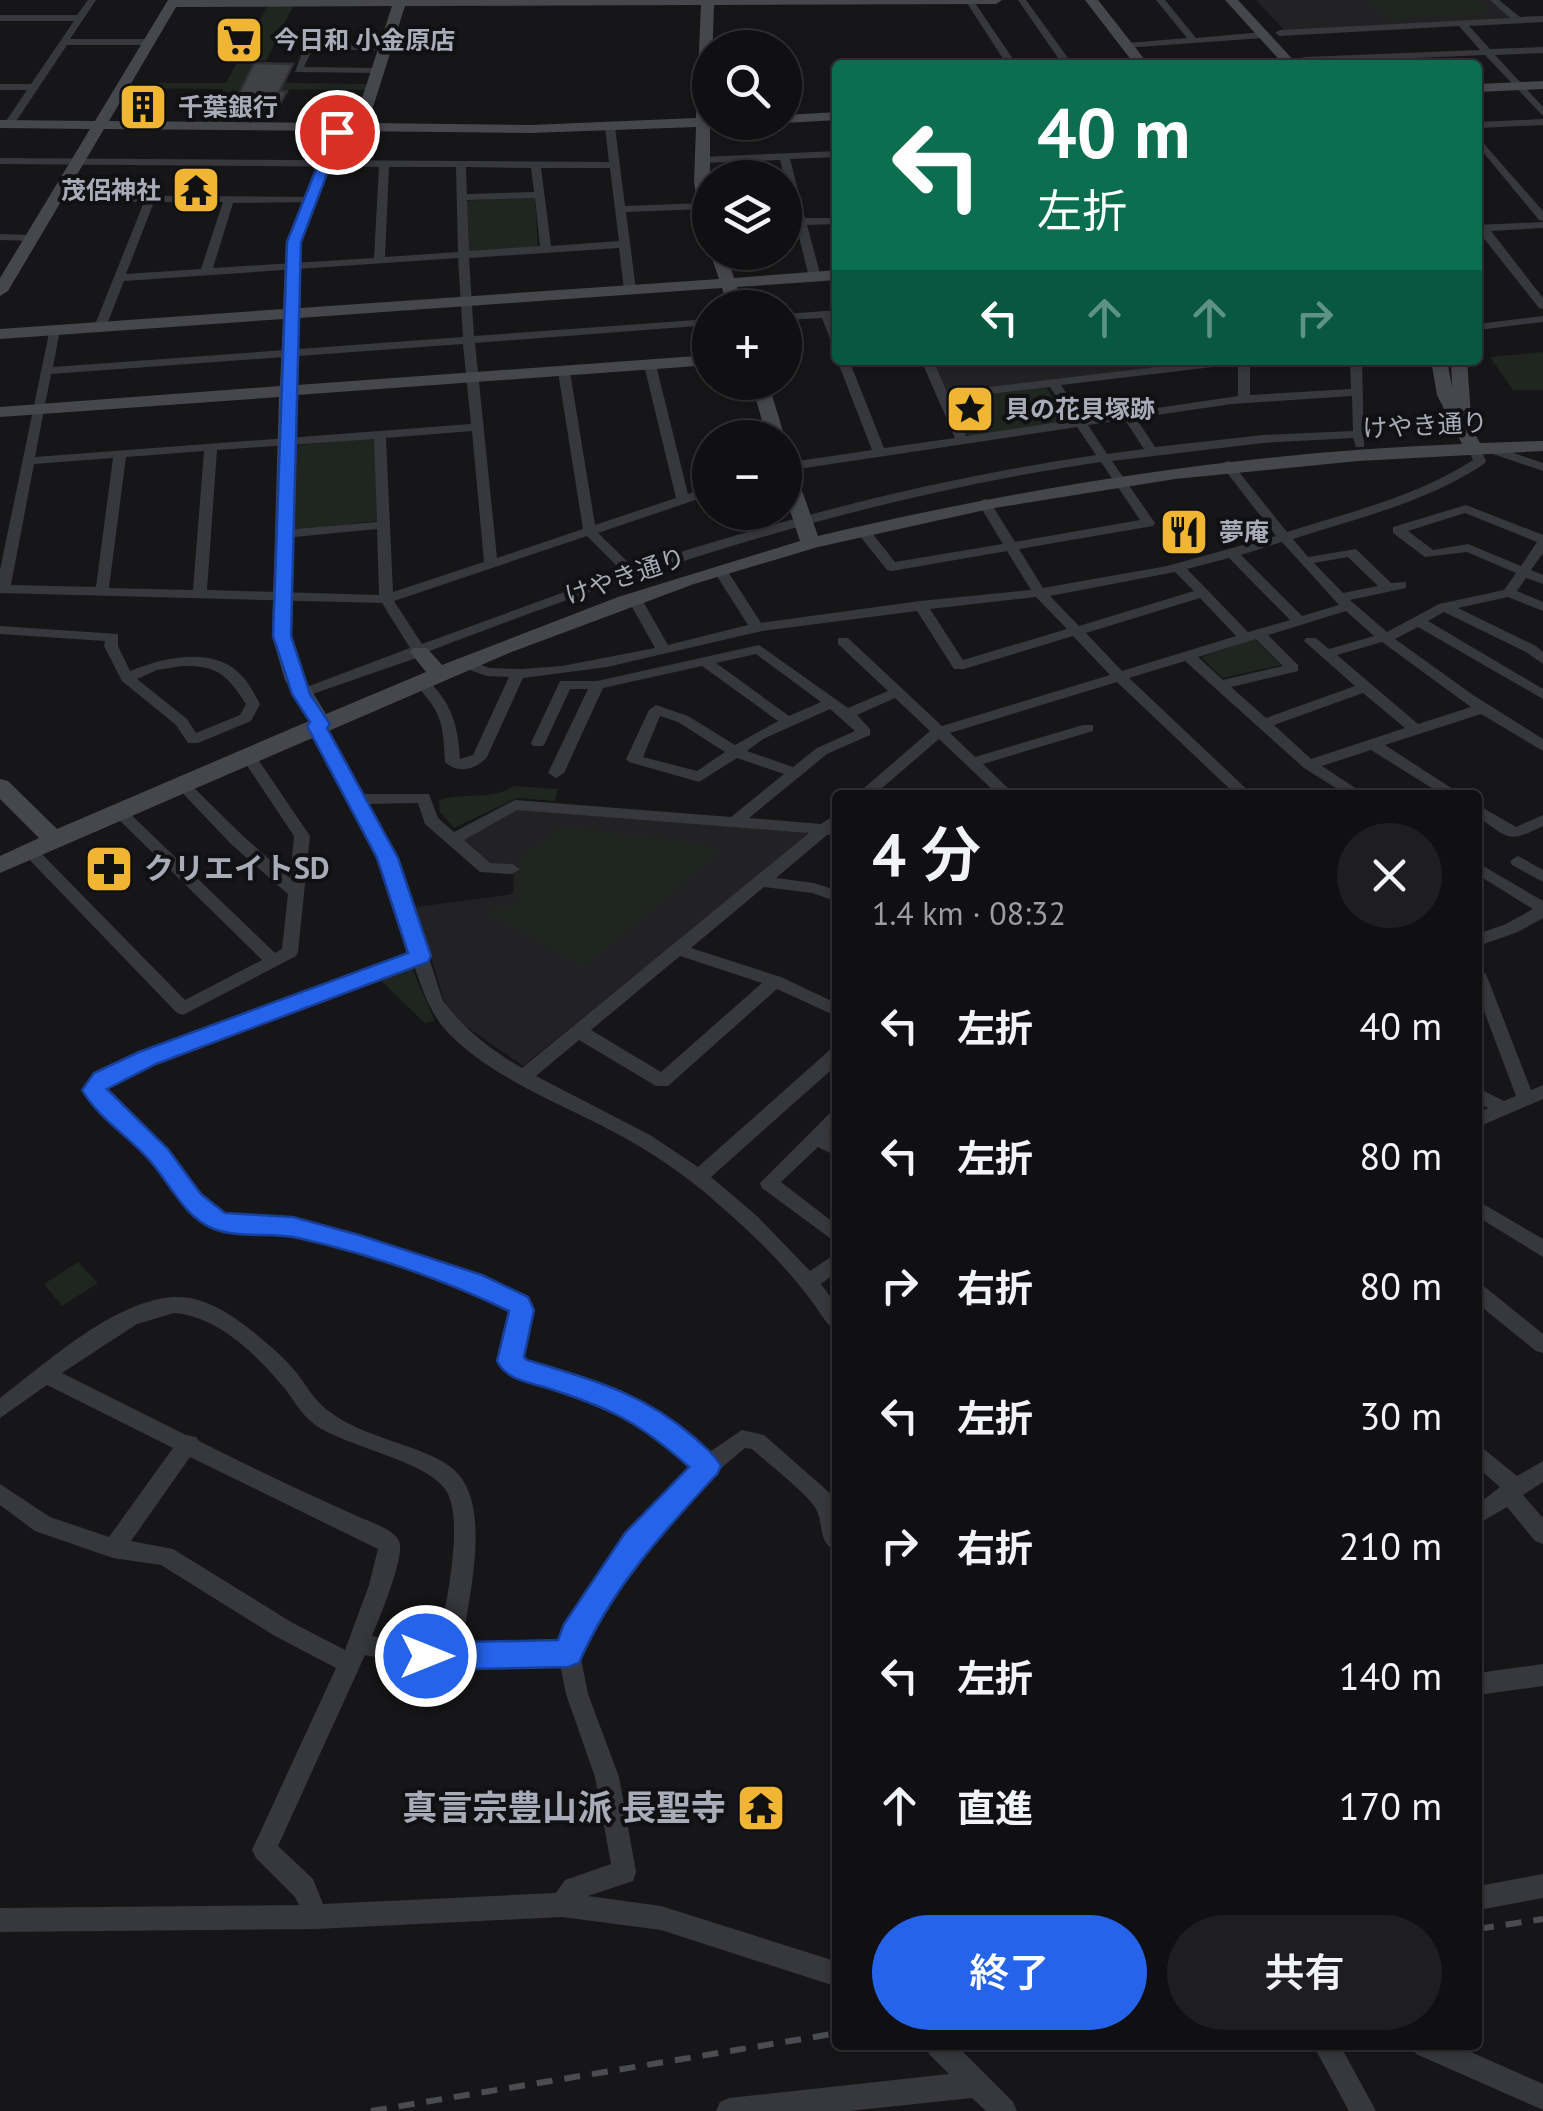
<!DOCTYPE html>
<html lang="ja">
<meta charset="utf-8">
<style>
:root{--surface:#101012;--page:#1e1e20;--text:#f1f3f6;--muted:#9c9d9f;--line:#303032;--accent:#2563eb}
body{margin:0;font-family:"PT Sans","Noto Sans JP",sans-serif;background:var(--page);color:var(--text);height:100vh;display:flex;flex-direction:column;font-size:38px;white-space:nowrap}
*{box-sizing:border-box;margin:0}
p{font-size:32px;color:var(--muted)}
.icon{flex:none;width:55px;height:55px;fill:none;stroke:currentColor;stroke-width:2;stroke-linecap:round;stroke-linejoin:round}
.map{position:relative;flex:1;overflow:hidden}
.sheet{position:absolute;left:832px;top:790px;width:650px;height:1260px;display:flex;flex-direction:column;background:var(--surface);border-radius:10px;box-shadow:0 2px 8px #0004,0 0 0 2px var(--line)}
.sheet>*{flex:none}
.hud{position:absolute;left:832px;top:60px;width:650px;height:305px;border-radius:10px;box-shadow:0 2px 8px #0004,0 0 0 2px var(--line);background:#0b6e4f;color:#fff;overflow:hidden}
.controls{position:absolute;left:692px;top:30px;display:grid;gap:20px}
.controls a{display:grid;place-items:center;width:110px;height:110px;border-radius:50%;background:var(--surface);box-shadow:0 2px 8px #0004,0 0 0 2px var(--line);font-size:50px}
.pin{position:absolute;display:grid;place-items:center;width:85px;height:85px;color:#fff;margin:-42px;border:5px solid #fff;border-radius:50%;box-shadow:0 2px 10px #0007}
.me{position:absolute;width:110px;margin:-55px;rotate:90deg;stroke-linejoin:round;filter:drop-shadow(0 0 8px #0008)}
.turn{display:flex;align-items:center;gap:35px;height:210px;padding:0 40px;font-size:45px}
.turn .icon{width:130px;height:130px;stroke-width:2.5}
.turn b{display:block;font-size:70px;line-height:85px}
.lanes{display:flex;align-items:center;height:95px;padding:0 40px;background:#0003;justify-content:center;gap:50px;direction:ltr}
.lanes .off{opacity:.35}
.round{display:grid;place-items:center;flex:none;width:105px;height:105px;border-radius:52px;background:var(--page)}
.headline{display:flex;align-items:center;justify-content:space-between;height:170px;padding:0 40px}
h1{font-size:60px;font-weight:600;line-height:75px}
.action{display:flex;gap:20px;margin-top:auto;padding:20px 40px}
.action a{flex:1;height:115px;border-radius:60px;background:var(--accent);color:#fff;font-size:40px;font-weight:600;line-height:115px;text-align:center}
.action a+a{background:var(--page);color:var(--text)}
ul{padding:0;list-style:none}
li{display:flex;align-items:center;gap:30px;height:130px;padding:0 40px}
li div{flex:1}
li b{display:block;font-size:38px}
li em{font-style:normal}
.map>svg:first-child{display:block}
</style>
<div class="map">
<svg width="1543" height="2111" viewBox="0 0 1543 2111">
<rect width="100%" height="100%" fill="#161618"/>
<!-- built -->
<path fill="#222225" d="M1256,0H1490L1511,18L1286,32Z
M931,360H1230L950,393L945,392Z
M519,808L804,831L809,835L523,1066L461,1023L446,1007L416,907L513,894L514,866H489L462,839Z"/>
<!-- green -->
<path fill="#1e261f" d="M1368,0H1479L1487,7L1484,13L1390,19Z
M294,4L266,61H254L243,82L368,84L366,90L240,89L223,122H207L223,89L131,88L135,83H226L268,5Z
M535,197L538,249L465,254L462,201Z
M1543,352V390H1513L1490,357Z
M1046,387L1069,422L970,436L965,434L948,400Z
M370,438L375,440L377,521L293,530V446Z
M1255,639L1281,665L1222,678L1201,657Z
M514,786L558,789L555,801L517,798L454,828L440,812L439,800C465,792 491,801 514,786Z
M562,827L706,845L720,852L584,966L488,913L518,902L520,858Z
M412,969L435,1021L425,1023L379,979Z
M78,1262L98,1283L62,1306L44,1284Z"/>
<!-- building -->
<path fill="#404145" stroke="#303034" stroke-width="2.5" d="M254,63L293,64L280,91H287L280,104L276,109H231Z
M132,100H150L158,101L150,116L122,117Z"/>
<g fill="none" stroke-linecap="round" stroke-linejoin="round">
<!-- street -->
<path fill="#37383d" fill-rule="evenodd" d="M88,0H96L70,39H149L154,42L149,45H67L13,126H5L4,124L27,90H0V84H31L74,21H0V15H77Z
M965,0H973L1017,65H1007Z
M1018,0H1026L1073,65H1063Z
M1156,0H1165L1196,38L1263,32L1268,35L1263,38L1124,48L1122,46L1127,43L1187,38Z
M1490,0H1499L1520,17L1543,16V22L1469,26L1490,49L1543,47V53L1495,55L1543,107V116L1485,55L1304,63L1299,60L1304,57L1480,50L1459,26L1280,36L1275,33L1280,30L1510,18Z
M309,44H385L390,47L385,50H312L304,67L377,68L380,69V73L295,72L304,47Z
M1287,58L1292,61L1290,63L1230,65L1235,62Z
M1543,119V125L1478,128V122Z
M610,124L615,127L625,206L704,203L709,206L704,209L626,212L636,290L630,293L624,290L619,248L469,258L474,336L710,319V325L475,343L497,558L583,529L558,372L564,368L570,372L595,525L676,498L644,365L646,362L656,365L688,494L710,487V495L598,533L633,567C784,518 939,478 1096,455L1077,427L785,471V463L872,450L837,360L838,359L849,360L884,448L955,438L921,360H933L947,392L1214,360H1250V395L1351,389L1350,360H1362L1364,447H1356L1353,438L1263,443L1112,461L1155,523L1153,526L1019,549L1043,588L1167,566L1276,536L1221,465L1227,461L1231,462L1287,532C1350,512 1418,496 1473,460L1468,448L1470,445L1484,443L1543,463V471L1481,450L1486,461L1484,464C1427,502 1358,518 1293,539L1308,557L1356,549L1391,583L1406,582V588L1350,600L1387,632L1439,604L1504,590L1516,573L1467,552L1425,557L1393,533V527L1466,505L1543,535V553L1531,570L1543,575V584L1526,578L1517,591L1543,602V611L1508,597L1458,608L1536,646L1543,652V664L1526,652L1444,612L1428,621L1543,689V699L1418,627L1395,639L1473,695L1543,739V751L1481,714L1385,745L1462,795H1443L1371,750L1322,766L1366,795H1347L1304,768L1185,661L1129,678L1253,795H1236L1117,682L950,733L975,757L1083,725H1093V731L983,764L1015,795H998L939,739L874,795H856L930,731L895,698L857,715L870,729V735L827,754L749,818L821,824L838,813L836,834L827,835L776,878L814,883L838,891V902L812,893L764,887L691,948L781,977L838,1004V1017L777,989L668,1086H656L579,1040L536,1076L650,1135L698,1167L832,1048L838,1047V1064L711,1177L757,1216L810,1271L838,1252V1271L821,1284L838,1307V1331C826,1326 821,1313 813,1303C786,1266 753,1234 718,1204C686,1175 650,1151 612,1131C556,1101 486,1076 443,1027C428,1008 422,988 414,965L153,1063L108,1084L103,1090L158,1141L200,1194L227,1216L286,1219L352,1235L444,1264L526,1298L532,1310L521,1358L526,1363L625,1393L681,1430L708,1453L742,1430L764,1435L831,1494H838V1552C818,1544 824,1527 817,1511C813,1498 765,1461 752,1449L745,1448L700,1486L648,1542L603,1603L580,1653L588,1694L619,1777L636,1872L633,1881L588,1896L661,1906L838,1962V1987L661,1930L562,1917L316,1929L0,1932V1908L299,1905L295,1897L256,1858L252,1850L336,1668L275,1636L161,1565L113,1558L35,1531L0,1505V1484L50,1517L109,1537L173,1448L47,1385L0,1418V1398C47,1363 115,1299 176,1297C208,1296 240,1320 263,1340C275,1350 286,1360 296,1372C307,1386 315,1402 330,1412C357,1432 390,1439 420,1451C434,1457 449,1463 459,1475C491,1513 468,1600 462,1646L562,1643C587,1575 639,1514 693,1466L667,1442L612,1406L512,1375L500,1361L512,1310C444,1279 374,1254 301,1237C273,1230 244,1239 217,1228C183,1213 168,1176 144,1150C125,1129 100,1113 84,1090L96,1074L141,1053L411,954L380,858L310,726L312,723H322L361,794H429L438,818L454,832L515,800L731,817L784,774L737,758L699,782L629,762L626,759L649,710L656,705L688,716L735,745L778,721L702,666L603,688L564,773L556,778L548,773L588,689H570L545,743L543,746H533L531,743L560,681H597L759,645L848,708L888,691L838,644V638H848L942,726L1110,675L1073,636L964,669H954L917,611L762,631L607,667L523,678L487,757C476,770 458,774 445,762C443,719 441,713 413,681L415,678H425C452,702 458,725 460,759L473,755L509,677L487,676L458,666V660H468L489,668L521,669L562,666L655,648L627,598L634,594L641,598L668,645L748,625L713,570L715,567H725L761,623L920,601L1031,590L1007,551L892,571L887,570L856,531L863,527L868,528L895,562L1003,544L978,503L984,499L989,500L1015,542L1140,520L1101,462C868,496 645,568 427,652L425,655L301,698L294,694L296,691L410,648L382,603L0,593V570L50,328L60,330L53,367L463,337L458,258L124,281L106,327L96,329L94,327L144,202L57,201L52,198L57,195L310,197L315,200L314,202L233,203L213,268L374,258L379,167L0,164V158L609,162L605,127ZM389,167H456L458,252L385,257ZM466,167L531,168L534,192L467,194ZM541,168H610L619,241L551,246ZM535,198L540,246L469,251L467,200ZM154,202H223L201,269L126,274ZM463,344L471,424L35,457L51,374ZM1238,364V396L1083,419L1061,385ZM1050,387L1072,420L966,436L950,399ZM1352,396L1353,431L1263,435L1155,447L1136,418L1232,404ZM1125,420L1144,449L1107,454L1088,425ZM472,431L484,562L393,592L386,438ZM374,439L377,522L284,530L277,534L284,538L377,529L379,595L207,590L217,450ZM204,451L193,590L109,588L126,457ZM113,458L96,587L11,585L34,464ZM1465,513L1537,542L1521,566L1468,544L1433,550L1408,531ZM587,536L622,571L422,644L394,601ZM1282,542L1339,605L1302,616L1241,555ZM1348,557L1378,586L1343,593L1314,563ZM1229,558L1290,620L1248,632L1187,569ZM1175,572L1194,591L1079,626L1050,596ZM1036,597L1067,629L963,660L930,609ZM1200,598L1236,636L1122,671L1086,633ZM1346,611L1374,636L1329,649L1316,638H1306L1304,641L1355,686L1266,718L1231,687L1298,671V665L1268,635ZM1256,639L1283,666L1223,680L1198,657ZM1382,642L1471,707L1418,724L1337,655ZM756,654L821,702L789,716L716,663ZM1363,693L1405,728L1311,759L1274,725ZM830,709L855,731L817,748L793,767L747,751L763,739ZM660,716L678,722L725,752L697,771L643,757ZM418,803L425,824L480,872L512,874L520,869L512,864L490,863L464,840L517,810L809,833L522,1068C491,1050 465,1030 443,1001L396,858L367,804ZM680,956L762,983L661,1072L591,1030ZM174,1313C216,1316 254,1352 280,1383C292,1396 299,1413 314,1424C346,1448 433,1461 448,1494C464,1529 444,1608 439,1646L426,1647L372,1636C379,1620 406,1554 399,1541C393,1529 371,1522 359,1517C305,1493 252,1468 199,1441L196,1437L186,1435L62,1373L137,1324ZM190,1457L378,1549L369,1585L345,1650L291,1622L173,1549L131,1541ZM365,1655L426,1667L560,1664L566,1694L595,1777L611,1864L565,1880L556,1893L323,1904L313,1879L278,1846Z
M1478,137L1543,211V221L1539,220L1478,146Z
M838,151V157L790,159L805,218H838V224L807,225L821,277L815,280L809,277L796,225H785V219H795L780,160L702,163L697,160L702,157Z
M1543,222V228L1491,231L1543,298V309L1539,308L1478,231V225Z
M0,234L32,235L37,238L32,241L0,240Z
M838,310V316L833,317L838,328V347L832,344L822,318L785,320V314Z
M1543,316V322L1478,330V324Z
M0,626L118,634V646L130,671C164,657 216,645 243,677C250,685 255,695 260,704L251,721L198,743H188L176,725L122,681L104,646L105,641L0,634ZM182,666C218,665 227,675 246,704L240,715L196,733L187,719L137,679L157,670Z
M248,750L253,752L310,836L298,952L296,956L183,1015L177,1013L21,851L23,847H35L185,1000L262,960L109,810L117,805L122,806L275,953L282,949L288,894L231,844L173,783L176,780H186L243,836L290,878L294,836L240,755Z
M1145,789L1150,791L1152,795H1133Z
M1478,805L1516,827L1543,815V826C1507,844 1509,838 1478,817Z
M1518,856L1543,870V882L1512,865L1510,861Z
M1478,863L1543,901V918L1518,932L1478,946V934L1506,924L1533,909L1478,875Z
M1478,968L1486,974L1531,1090L1543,1085V1099L1478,1127V1113L1488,1108L1478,1102V1088L1504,1101L1516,1096L1478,995Z
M838,1109V1127L829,1136L838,1141V1157L818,1147L781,1182L838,1226V1244L762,1188L760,1183L832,1111Z
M1478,1201L1543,1239V1257L1478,1217Z
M1478,1285L1485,1287L1543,1334V1353L1536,1351L1478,1304Z
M1478,1447L1485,1450L1517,1476L1543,1461V1482L1523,1495L1543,1518V1544L1535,1541L1507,1507L1478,1524V1504L1500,1487L1478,1468Z
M1543,1664V1686L1478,1695V1673Z
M1543,1874V1898L1478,1910V1886Z
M925,2045H956L1013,2102L1017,2111H986L972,2098L849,2111H716L720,2102L729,2098L949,2074L929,2054Z
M1313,2045H1340L1376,2111H1349Z
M1412,2045H1455L1543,2084V2110L1416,2054Z"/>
<!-- secondary -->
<path fill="#45474d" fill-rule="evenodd" d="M1002,0L996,4L714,5L710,122H717L710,126V232L702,227L694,183L696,127L531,133L344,131L302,242L300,308L719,279L710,252H726L734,278L838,270V280L737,287L744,308H728L722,288L299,318L297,385L710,355V365L297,395L292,636L305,680L326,714L426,672L410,652L413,648H427L442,665L618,597L800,541L785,495V463L794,468L818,536C1030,486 1245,452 1462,444L1437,395L1431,360H1447L1452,387L1451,360H1467L1471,415L1466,419L1480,443L1543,441V451L1358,461L1175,479L994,508L818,547L694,584L509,653L0,873V856L39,838L0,799V779L8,781L57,829L309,721L285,680L272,636L279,397L0,417V407L280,386L283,319L0,339V329L283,309L286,242L330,131L104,129L8,291L0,296V278L90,129L0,128V120L95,121L168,0ZM701,5L696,118L531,125L368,123L405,6ZM392,6L354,123L109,121L176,7Z
M1085,0H1098L1149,65H1135Z
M1225,0H1238L1298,65H1284Z
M1543,81V89L1478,92V84Z
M838,112V120L785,123L782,122L785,115Z
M751,382H768L785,438H767Z"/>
<!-- rail -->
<path stroke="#4a4c52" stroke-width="6" stroke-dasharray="16 12" stroke-linecap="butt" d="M1478,1929L1543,1919
M371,2111L838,2033"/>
</g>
<!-- route -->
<path fill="#2563eb" stroke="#184099" stroke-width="2.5" d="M337,128L343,132L301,242L291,636L310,694L330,724L327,728L398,858L431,956L428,962L156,1064L107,1089L168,1149L201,1194L225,1213L293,1217L359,1235L482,1275L528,1297L534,1310L524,1357L527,1360C591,1379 644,1393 695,1438C704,1447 715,1454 721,1466L717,1474C662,1533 611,1589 579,1663L568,1667L426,1670L416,1666L412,1656L416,1647L426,1643L558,1640L564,1624L625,1533L689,1467C638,1421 608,1407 544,1387C526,1382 506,1379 497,1361L509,1311C442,1279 369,1254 298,1238C270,1232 241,1239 214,1229C184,1217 171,1185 151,1162C130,1137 98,1118 82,1090L94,1073L139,1052L408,953L377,858L307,726L310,722L292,694L273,636L287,242L331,132Z"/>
<!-- icons -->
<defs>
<g id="supermarket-square" transform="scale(2.5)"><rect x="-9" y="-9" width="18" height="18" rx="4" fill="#f1b534" stroke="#111113"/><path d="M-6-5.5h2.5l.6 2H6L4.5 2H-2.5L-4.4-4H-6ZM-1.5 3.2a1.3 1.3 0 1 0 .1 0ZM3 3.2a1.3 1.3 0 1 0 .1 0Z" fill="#111"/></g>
<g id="building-square" transform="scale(2.5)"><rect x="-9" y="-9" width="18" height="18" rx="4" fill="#f1b534" stroke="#111113"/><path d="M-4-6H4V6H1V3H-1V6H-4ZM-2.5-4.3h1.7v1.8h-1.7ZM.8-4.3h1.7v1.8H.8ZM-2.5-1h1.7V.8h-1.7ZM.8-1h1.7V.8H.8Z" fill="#111"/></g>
<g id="temple-square" transform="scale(2.5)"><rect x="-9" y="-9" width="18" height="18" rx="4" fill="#f1b534" stroke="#111113"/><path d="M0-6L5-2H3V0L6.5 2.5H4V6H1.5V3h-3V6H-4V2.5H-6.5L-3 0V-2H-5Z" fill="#111"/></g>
<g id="sight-square" transform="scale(2.5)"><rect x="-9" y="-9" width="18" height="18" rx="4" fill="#f1b534" stroke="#111113"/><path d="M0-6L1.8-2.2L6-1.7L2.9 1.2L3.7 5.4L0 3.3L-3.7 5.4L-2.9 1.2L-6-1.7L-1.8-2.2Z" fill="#111"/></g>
<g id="restaurant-square" transform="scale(2.5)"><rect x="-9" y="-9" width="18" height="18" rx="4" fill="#f1b534" stroke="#111113"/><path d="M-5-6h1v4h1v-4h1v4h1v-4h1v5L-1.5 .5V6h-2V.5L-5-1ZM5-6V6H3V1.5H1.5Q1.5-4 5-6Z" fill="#111"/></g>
<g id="pharmacy-square" transform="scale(2.5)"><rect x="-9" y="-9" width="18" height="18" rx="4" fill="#f1b534" stroke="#111113"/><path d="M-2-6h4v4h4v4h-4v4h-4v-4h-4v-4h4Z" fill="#111"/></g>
</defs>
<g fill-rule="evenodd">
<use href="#supermarket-square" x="239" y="40"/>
<use href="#building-square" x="143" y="107"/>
<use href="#temple-square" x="196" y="190"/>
<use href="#sight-square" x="970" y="409"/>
<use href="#restaurant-square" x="1184" y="532"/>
<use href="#pharmacy-square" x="109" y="869"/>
<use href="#temple-square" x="761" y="1808"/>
</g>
<g text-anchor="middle" stroke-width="8" stroke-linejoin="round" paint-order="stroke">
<!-- far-poi labels -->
<g font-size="25" font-weight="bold" fill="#a8acb8" stroke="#111113" text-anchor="start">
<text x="274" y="49">今日和 小金原店</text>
<text x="178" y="116">千葉銀行</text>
<text x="161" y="199" text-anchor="end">茂侶神社</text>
<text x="1005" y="418">貝の花貝塚跡</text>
<text x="1219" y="541">夢庵</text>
</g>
<!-- far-street labels -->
<g font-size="25" fill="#a8acb8" stroke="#111113">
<text transform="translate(1425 425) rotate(-3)" y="9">けやき通り</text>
<text transform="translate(625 576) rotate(-19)" y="9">けやき通り</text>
</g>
<!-- poi labels -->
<g font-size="30" font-weight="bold" fill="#a8acb8" stroke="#111113" text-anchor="start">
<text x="144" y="879">クリエイトSD</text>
</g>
<!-- near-poi labels -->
<g font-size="35" font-weight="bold" fill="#a8acb8" stroke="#111113" text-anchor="end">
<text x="726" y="1820">真言宗豊山派 長聖寺</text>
</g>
</g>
</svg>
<div class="controls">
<a><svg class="icon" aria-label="search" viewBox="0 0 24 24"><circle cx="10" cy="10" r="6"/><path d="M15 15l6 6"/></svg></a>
<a><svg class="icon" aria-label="layers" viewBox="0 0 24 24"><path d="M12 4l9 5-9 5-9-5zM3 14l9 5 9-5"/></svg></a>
<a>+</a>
<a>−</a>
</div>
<div class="pin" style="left:337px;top:132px;background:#d93025"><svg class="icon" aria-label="arrive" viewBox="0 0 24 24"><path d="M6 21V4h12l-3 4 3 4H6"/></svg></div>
<svg class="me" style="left:426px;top:1656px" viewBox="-20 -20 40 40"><circle r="17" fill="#2563eb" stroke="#fff" stroke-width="3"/><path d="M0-11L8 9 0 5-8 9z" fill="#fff"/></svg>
<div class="hud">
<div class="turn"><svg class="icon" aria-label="left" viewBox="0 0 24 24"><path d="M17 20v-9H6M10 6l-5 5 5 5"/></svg><div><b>40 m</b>左折</div></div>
<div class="lanes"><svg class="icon" aria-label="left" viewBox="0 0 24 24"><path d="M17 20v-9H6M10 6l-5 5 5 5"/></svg><svg class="icon off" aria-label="ahead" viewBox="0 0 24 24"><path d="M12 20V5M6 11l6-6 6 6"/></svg><svg class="icon off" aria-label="ahead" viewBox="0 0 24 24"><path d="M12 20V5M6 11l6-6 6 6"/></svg><svg class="icon off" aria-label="right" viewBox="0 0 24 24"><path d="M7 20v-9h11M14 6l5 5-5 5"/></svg></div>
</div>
<section class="sheet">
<div class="headline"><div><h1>4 分</h1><p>1.4 km · 08:32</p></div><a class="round"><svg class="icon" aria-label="close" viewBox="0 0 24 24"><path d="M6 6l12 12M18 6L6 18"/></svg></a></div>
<ul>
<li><svg class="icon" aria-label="left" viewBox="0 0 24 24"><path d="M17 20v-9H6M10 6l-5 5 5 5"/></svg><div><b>左折</b></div><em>40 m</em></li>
<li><svg class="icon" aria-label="left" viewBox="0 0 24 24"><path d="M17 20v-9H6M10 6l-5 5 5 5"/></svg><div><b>左折</b></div><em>80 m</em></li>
<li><svg class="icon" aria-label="right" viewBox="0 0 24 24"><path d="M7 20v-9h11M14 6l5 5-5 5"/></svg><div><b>右折</b></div><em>80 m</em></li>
<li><svg class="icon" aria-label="left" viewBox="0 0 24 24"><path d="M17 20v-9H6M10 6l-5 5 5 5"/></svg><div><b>左折</b></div><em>30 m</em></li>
<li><svg class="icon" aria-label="right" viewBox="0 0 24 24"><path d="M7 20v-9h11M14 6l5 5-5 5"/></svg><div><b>右折</b></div><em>210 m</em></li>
<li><svg class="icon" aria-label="left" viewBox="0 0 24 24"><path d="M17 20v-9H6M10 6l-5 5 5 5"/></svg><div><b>左折</b></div><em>140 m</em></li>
<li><svg class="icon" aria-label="ahead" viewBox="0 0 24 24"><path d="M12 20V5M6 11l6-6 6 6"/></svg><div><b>直進</b></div><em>170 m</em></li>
</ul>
<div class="action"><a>終了</a><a>共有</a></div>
</section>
</div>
